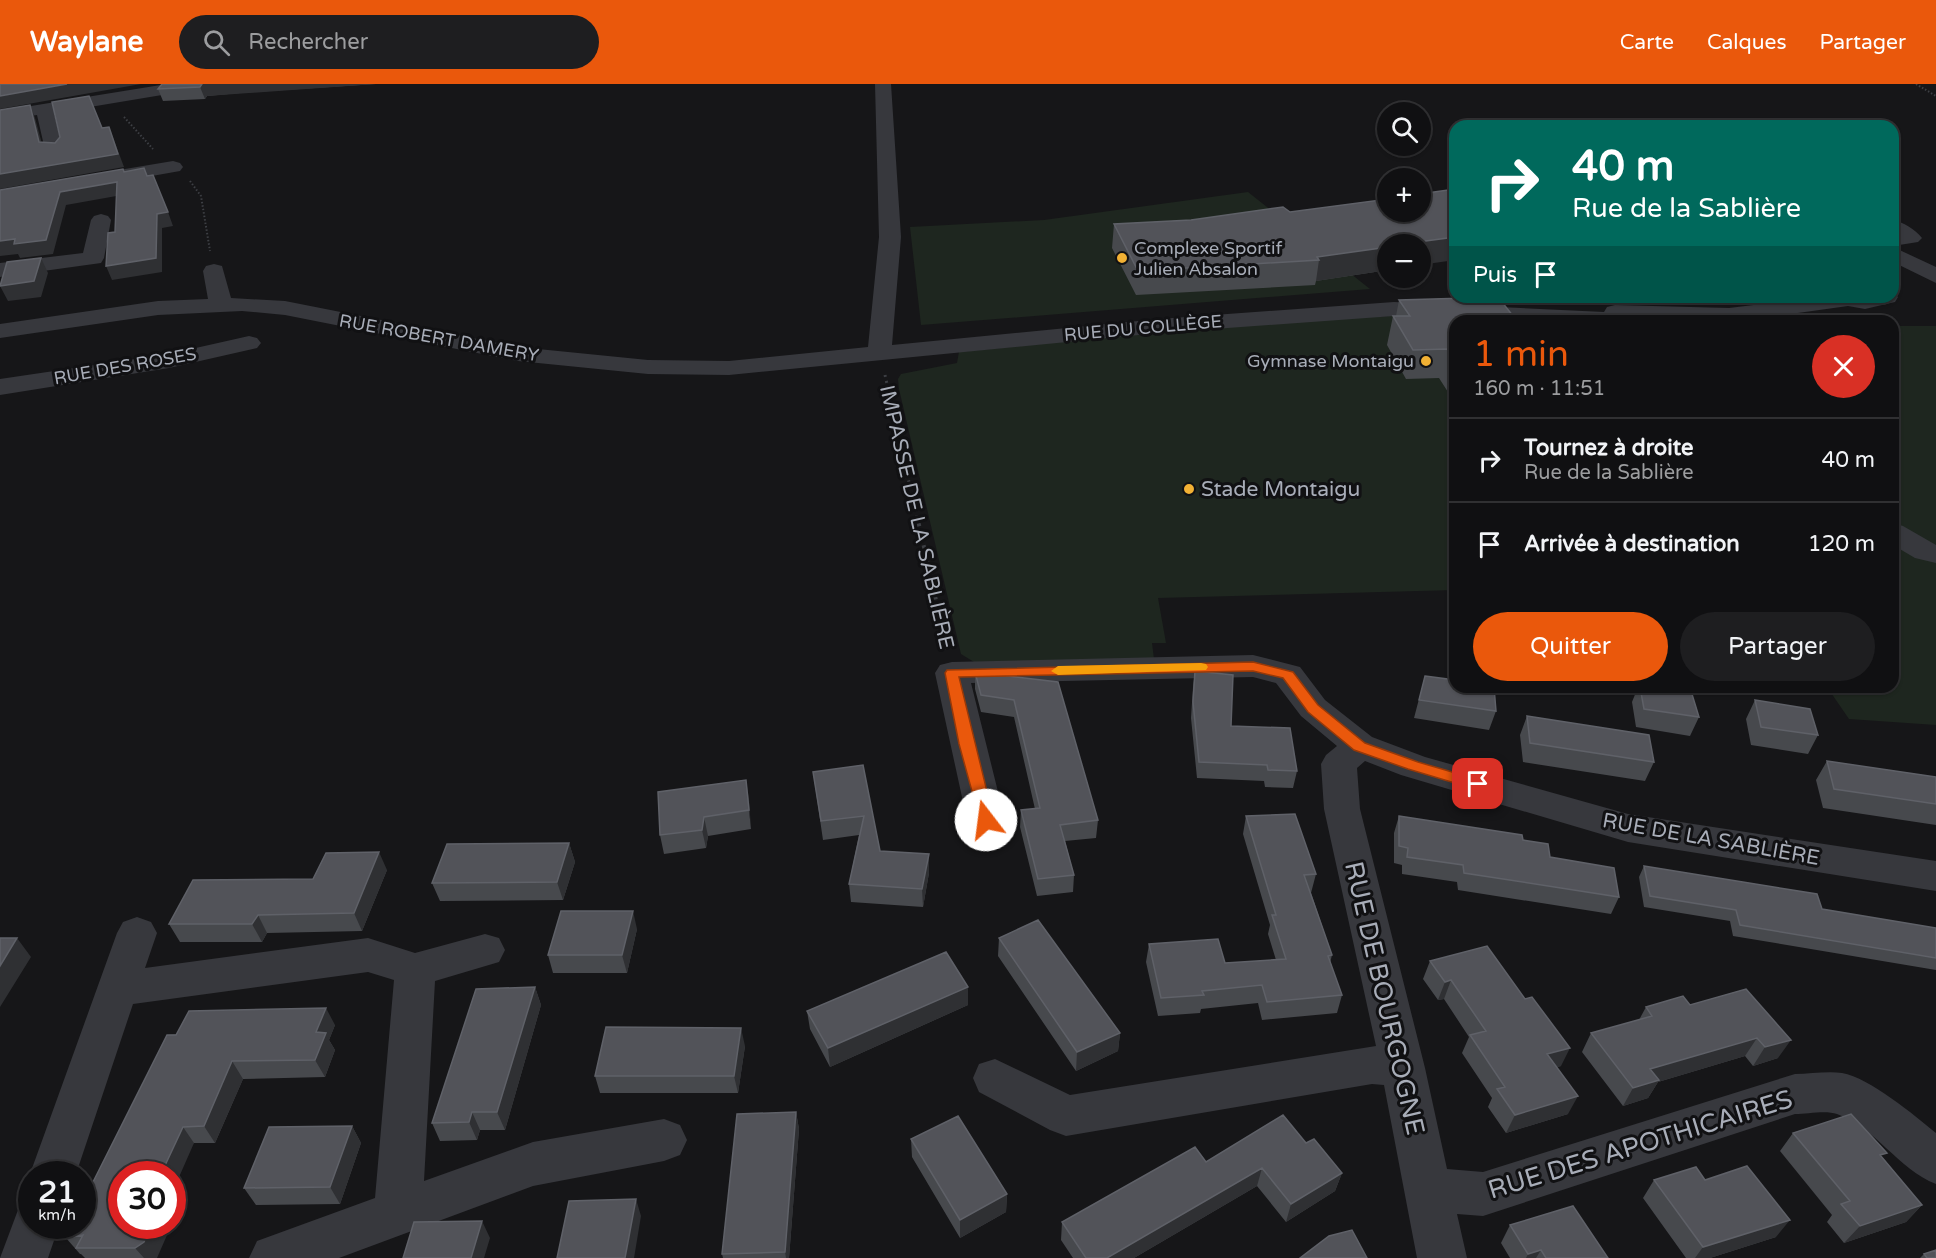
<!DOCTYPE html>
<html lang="fr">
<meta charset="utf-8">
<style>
:root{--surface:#101012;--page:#1e1e20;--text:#f1f3f6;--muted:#9c9d9f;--line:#303032;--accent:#ea580c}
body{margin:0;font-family:"Varela Round",sans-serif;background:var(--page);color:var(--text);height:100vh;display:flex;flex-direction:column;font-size:22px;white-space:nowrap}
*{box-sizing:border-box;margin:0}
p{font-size:20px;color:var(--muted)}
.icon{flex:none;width:33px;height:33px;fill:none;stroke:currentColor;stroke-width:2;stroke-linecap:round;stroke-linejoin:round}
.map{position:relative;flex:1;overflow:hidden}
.panel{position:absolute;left:1449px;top:231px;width:450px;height:378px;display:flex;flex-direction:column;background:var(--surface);border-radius:18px;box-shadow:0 2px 4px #0004,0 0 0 2px var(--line)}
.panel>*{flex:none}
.top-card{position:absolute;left:1449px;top:36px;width:450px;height:183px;border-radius:18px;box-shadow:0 2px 4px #0004,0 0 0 2px var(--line);background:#00695c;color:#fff;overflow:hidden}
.fabs{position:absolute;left:1377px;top:18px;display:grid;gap:12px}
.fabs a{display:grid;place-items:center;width:54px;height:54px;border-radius:50%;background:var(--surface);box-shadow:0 2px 4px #0004,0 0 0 2px var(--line);font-size:30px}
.speed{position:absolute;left:18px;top:1077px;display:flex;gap:12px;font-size:30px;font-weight:700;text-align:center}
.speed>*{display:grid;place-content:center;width:78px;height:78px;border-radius:50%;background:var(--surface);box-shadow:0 2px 4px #0004,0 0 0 2px var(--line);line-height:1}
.speed small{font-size:15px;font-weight:400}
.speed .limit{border:9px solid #d22;background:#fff;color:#111}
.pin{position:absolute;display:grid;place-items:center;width:51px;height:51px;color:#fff;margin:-26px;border-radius:12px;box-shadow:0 3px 9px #0006}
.me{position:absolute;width:66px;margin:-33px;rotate:345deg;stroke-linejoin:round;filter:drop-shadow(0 0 4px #0008)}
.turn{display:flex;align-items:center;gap:21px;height:126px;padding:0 24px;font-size:27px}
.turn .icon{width:78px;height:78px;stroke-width:2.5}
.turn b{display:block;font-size:42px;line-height:51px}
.then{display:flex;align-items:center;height:57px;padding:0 24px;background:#0003;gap:12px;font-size:22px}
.round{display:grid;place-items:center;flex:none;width:63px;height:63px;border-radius:32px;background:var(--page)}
.summary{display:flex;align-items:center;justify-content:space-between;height:102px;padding:0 24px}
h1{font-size:36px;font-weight:600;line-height:45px;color:var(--accent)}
.cta{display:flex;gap:12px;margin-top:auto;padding:12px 24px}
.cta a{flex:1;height:69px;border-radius:36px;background:var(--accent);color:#fff;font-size:24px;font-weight:600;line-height:69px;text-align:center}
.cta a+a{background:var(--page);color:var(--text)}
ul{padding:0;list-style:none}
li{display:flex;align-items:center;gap:18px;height:84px;padding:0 24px;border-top:2px solid var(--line)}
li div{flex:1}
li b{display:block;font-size:22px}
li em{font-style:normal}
header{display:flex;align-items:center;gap:36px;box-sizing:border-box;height:84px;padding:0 30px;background:var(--accent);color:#fff}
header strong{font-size:28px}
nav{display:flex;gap:33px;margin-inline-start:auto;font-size:21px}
.search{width:420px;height:54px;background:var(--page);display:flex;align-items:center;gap:15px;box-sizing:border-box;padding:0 21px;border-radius:33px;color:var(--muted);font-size:22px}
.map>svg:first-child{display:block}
</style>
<header>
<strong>Waylane</strong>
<div class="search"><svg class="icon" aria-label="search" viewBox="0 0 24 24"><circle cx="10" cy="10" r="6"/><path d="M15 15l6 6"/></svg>Rechercher</div>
<nav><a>Carte</a><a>Calques</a><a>Partager</a></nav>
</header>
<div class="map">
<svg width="1936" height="1174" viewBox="0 0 1936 1174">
<rect width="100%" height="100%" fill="#161618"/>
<!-- green -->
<path fill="#1e261f" d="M1248,108L1370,205L921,241L910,143L1044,136Z
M1431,231L1455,240V506L1158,514L1166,559H1152L1154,575L974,578L961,570L899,305L898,295L901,290L957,279L959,268C1116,253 1273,234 1431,231Z
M1893,242H1936V641L1849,635L1827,603H1893Z"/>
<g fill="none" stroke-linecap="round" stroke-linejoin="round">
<!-- path-far2 -->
<path stroke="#3d3f44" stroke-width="2" stroke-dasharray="1.5 2" stroke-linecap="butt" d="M1916,0L1936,12
M124,33L153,65
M190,97L201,112L210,167"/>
<!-- path-far1 -->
<path stroke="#3d3f44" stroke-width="3" stroke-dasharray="2 4" stroke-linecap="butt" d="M885,291L917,434"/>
<!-- path -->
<path stroke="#3d3f44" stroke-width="4" stroke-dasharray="3 4.5" stroke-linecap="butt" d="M917,432L947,565"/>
<!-- minor -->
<path fill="#37383d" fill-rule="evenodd" d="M167,0H206L198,5L54,29L63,66L61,70H47L45,66L37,31L0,37V27Z
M875,0H891L901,153L892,261L1159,235L1394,218L1604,228L1607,223L1615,221L1729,224L1817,213H1893V208L1898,213L1895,218L1865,225L1848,222L1739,237H1496L1394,232L1159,249L729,291L648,290L518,277L285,231L242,227L158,231L0,254V240L158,217L208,215L203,187L206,182L214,180L222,182L231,214L285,217L518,263L648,276L729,277L868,263L879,153Z
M173,77L180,79L183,83L180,87L101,101L94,99L91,95L94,91L101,89Z
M101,130L108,132L111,136L104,174L101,179L0,193V179L83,169L91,136L94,132Z
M1893,136C1903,138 1915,145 1922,154L1918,158L1893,162Z
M1893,163L1936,183V199L1893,178Z
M249,252L257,254L261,259L257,264L169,284L0,311V295L169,270Z
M1893,439L1903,442L1936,461V479L1915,474L1893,461Z
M1253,571L1300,583L1325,616L1372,653L1425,673L1628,730L1936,777V807L1628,758L1401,691L1365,677L1357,684L1360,725L1425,984L1447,1085L1483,1088L1795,990C1810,990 1827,987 1842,989C1870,994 1914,1031 1936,1049V1100C1898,1085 1876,1044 1837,1030C1826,1026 1807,1030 1795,1030L1483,1132L1457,1130L1467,1174H1417L1384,1001L1372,1000L1066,1052L1050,1046L979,1008L973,994L979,980L995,975L1070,1011L1376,962L1324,725L1321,680L1326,671L1337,662L1301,632L1276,599L1253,593L971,599L1005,736L999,746L986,750L973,746L967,736L935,589L940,581L952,578Z
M137,833L151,838L157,849L145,884L368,854L415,869L485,850L499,854L505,866L499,878L435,897L424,1097L533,1058L664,1035L680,1041L687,1056L680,1071L664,1077L533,1102L339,1174H249L257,1157L375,1114L394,896L368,888L133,920L76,1090H32V1094L30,1090L117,849L123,838Z
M32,1120V1142H59L48,1174H0L18,1126Z"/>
</g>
<!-- wall -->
<path fill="#47494d" d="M165,0H376L240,9L207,12L205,15L163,17L158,5Z
M1290,128L1388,160V186L1316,197L1315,201L1136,211L1112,164L1114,140L1191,136Z
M1399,216L1471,219L1455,237V319L1439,294L1406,295L1387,261L1393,232H1396Z
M1195,587L1231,642L1297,687L1293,704L1265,703L1264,697L1197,694L1191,634L1193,603Z
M975,588L1058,598L1098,736L1096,754L1065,757L1074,791L1073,808L1037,812L1020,743L1021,726L1035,725L1014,633L981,628L975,605Z
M1425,592L1496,627L1489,646L1414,634Z
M1638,603H1666L1699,633L1690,652L1636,643L1632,618Z
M1755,616L1818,651L1808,670L1751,661L1746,635Z
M1527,632L1654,678L1645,697L1523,678L1520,651Z
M1827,677L1936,693V741L1823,724L1816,696Z
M863,681L880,767L929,770V789L923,823L851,818L849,800L859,751L823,756L813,688Z
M746,696L751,745L708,752L706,764L664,770L660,751Z
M1246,732L1316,790L1311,809L1332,871L1330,879L1342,911L1337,929L1262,936L1258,919L1201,925L1200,929L1158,932L1146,878L1149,860L1225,879L1276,876L1268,850L1270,841L1243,750Z
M1399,732L1523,756L1550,773L1619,813L1611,830L1458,806L1457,798L1402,790V781L1394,779V749Z
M569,759L575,778L563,816L440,817L432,799Z
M1644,782L1822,825L1936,844V886L1733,852L1730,837L1644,823L1639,793Z
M387,786L362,847L267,849L262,858H180L169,840Z
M637,845L627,889H553L548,871Z
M999,854L1120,949L1118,967L1076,987L998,872Z
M1430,877L1561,982L1557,983L1568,1030L1506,1049L1488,1023L1492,1014L1462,969L1469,953L1444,915L1438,916L1423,895Z
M535,903L541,921L505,1046H480L477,1056L440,1057L432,1039Z
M1746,905L1778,974L1753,982L1745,972L1658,998L1648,1014L1623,1022L1582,968L1591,949L1639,936L1646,923L1690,921Z
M968,921L830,983L810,945L807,927Z
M335,941L329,956L335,966L325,993L243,995L215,1059H194L122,1090L157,1174H85L81,1170H80L66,1154L167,951Z
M745,962L738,1009H600L595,992Z
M796,1028L799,1045L789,1174H723L722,1170Z
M352,1042L361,1059L340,1120L256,1121L244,1104Z
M1793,1049L1883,1074L1922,1121L1906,1138L1844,1159L1827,1138L1832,1131L1780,1067Z
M911,1055L1007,1110L1006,1128L960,1154L912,1073Z
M1306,1059L1342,1089L1335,1107L1286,1138L1257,1102L1134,1174H1073L1061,1156L1062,1138L1206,1078Z
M1654,1096H1705L1776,1153L1710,1174H1686L1643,1114Z
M1510,1141L1608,1174H1510L1501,1159Z
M1924,1170L1936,1174H1920Z"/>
<!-- shaded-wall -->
<path fill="#2f3033" d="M67,0H141L0,25V12Z
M202,0H376L207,12L205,15L200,3Z
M30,21L35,34L45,71L39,58Z
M109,43L124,83L0,105V90Z
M117,98L122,111L66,121L53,170L20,174L18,170L0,172V157L60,108Z
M168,128L173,142L162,144V188L112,196L106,182L157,130Z
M1455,153V176L1420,181V160H1403Z
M1388,163V186L1316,197L1319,176L1317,173Z
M41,174L48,189L41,213L8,217L0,202Z
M746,696L749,715L751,745L749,726Z
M704,733L708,752L706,764L702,746Z
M569,759L575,778L563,816L557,798Z
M379,768L387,786L362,847L354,829Z
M929,770V789L923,823L922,805Z
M633,827L637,845L627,889L622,871Z
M258,831L267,849L262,858L252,840Z
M17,854L31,873L0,923V882Z
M1451,896L1444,915L1438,916L1445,898Z
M535,903L541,921L505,1046L497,1028Z
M968,903V921L830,983L828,964Z
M326,924L335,941L329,956L335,966L325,993L315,976L316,948Z
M741,944L745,962L738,1009L734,992Z
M1120,949L1118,967L1076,987L1077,968Z
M1757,954L1745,972L1658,998L1648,1014L1623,1022L1633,1004L1650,985Z
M1791,956L1778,974L1753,982L1765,963Z
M1570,964L1561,982L1538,988L1547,970Z
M232,977L243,995L215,1059L204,1042Z
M1578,1012L1568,1030L1506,1049L1515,1031Z
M472,1028L480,1046L477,1056L469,1038Z
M796,1028L799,1045L789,1174H786L785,1168Z
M352,1042L361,1059L340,1120L330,1103Z
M183,1043L194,1059L172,1109V1090H161Z
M1262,1084L1257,1102L1134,1174H1107Z
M1342,1089L1335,1107L1286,1138L1291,1120Z
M1007,1110L1006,1128L960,1154V1136Z
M636,1115L641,1132L634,1174H625Z
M1922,1121L1906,1138L1844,1159L1860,1142Z
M1790,1136L1776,1153L1710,1174H1695L1703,1163Z
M482,1137L490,1154L484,1174H471Z
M151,1142H171L157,1174H144L135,1164Z
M1541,1166L1536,1174H1526L1528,1170Z"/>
<!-- building -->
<path fill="#525359" stroke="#5f6168" stroke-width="1.5" d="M0,0H67L0,12Z
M162,0H202L200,3L158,5Z
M89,12L102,44L109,43L118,70L0,90V26L30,21L39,58L55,59L60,53L52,18Z
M144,84L147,92L153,91L168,128L157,130L156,174L106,182L108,149L115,148L117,98L60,108L46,156L14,160L15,155L0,157V106L123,85L124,88Z
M1455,105V153L1403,160H1388V163L1317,173L1319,176L1138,187L1114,140L1191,136L1283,123L1290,128L1388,115V128H1420V110Z
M41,174L34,197L0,202L7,178Z
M1467,214L1471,219L1502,218L1517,237H1455V278L1447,265L1413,266L1393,232H1410L1399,216Z
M1195,587L1233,591L1231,642L1290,644L1297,687L1268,686L1267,681L1199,678L1193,618Z
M975,588L1058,598L1098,736L1060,741L1074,791L1038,795L1021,726L1040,724L1014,616L981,611Z
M1425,592L1455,596V603H1494L1496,627L1419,616Z
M1640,603H1666L1691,607L1699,633L1644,625Z
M1755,616L1810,625L1818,651L1761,643Z
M1527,632L1649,651L1654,678L1530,659Z
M1827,677L1936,693V720L1834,705Z
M863,681L880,767L929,770L922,805L849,800L864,732L821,737L813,688Z
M746,696L749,726L704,733L702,746L660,751L658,708Z
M1295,730L1316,790L1304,791L1332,871L1328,872L1342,911L1267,918L1262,901L1202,907L1204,911L1161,914L1149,860L1218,855L1225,879L1286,875L1272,831H1276L1246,732Z
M1399,732L1522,751L1523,756L1548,760L1550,773L1614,784L1619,813L1464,789L1463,781L1407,773L1408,764L1399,762Z
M569,759L557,798L432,799L447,760Z
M379,768L354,829L258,831L252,840H169L193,796L313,795L326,769Z
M1644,782L1817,810L1822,825L1936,844V874L1740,841L1736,826L1650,812Z
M561,827H633L622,871H548Z
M1038,836L1120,949L1077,968L999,854Z
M0,854H17L0,882Z
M1487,862L1525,915L1532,913L1570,964L1547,970L1578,1012L1515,1031L1497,1005L1505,1003L1470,951L1486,947L1451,896L1445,898L1430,877Z
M946,868L968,903L828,964L807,927Z
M535,903L497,1028H472L469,1038L432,1039L476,905Z
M1746,905L1791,956L1765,963L1757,954L1650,985L1659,996L1633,1004L1591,949L1652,932L1646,923L1683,912L1690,921Z
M326,924L316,948L326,949L315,976L232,977L204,1042L183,1043L161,1090H122V1142H151L144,1158L135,1164H76L83,1151L66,1154L72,1142H82V1120L167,951H176L189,927Z
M606,943L741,944L734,992H595Z
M796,1028L785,1168L722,1170L737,1030Z
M1851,1030L1887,1069L1880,1071L1922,1121L1860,1142L1841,1120L1850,1117L1793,1049Z
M1283,1031L1306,1059L1314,1055L1342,1089L1291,1120L1262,1084L1107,1174H1086L1062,1138L1195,1063L1206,1078Z
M958,1032L1007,1110L960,1136L911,1055Z
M352,1042L330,1103L244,1104L269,1043Z
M1747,1082L1790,1136L1703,1163L1654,1096L1696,1083L1705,1096Z
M636,1115L625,1174H557L569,1117Z
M1573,1122L1608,1174H1546L1541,1166L1528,1170L1510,1141Z
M482,1137L471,1174H403L414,1138Z
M1352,1146L1367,1174H1300L1329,1152Z
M1936,1166V1174H1927L1924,1170Z"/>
<!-- route -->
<path fill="#ea580c" stroke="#983908" stroke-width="1.5" d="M1253,578L1293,588L1318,621L1365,659L1418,678L1483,697L1486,700L1483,704L1478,706L1408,685L1354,666L1308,628L1283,594L1253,587L959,593L994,736L992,740H981L959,660L945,589L947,586Z"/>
<!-- slow -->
<path fill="#f59e0b" d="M1201,579L1206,580L1208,583L1206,586L1058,591L1051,587L1058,582Z"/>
<!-- markers -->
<g fill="#f2b134" stroke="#111113" stroke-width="2">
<circle cx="1122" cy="174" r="6"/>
<circle cx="1426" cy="277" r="6"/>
<circle cx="1189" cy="405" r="6"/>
</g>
<g text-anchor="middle" stroke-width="6" stroke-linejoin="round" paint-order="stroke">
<!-- far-poi labels -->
<g font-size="18" fill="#a8adb8" stroke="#111113" text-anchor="start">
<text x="1134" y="170">Complexe Sportif<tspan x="1134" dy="21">Julien Absalon</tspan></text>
<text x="1414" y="283" text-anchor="end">Gymnase Montaigu</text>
</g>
<!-- far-street labels -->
<g font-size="18" fill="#a8adb8" stroke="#111113">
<text transform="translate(1143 244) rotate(-5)" y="6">RUE DU COLLÈGE</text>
<text transform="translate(439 254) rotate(10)" y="6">RUE ROBERT DAMERY</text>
<text transform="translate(125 282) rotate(-10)" y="6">RUE DES ROSES</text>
</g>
<!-- poi labels -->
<g font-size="21" fill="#a8adb8" stroke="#111113" text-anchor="start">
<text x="1201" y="412">Stade Montaigu</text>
</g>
<!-- street labels -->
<g font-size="21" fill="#a8adb8" stroke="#111113">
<text transform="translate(917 433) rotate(77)" y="7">IMPASSE DE LA SABLIÈRE</text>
<text transform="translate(1711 755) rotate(10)" y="7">RUE DE LA SABLIÈRE</text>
</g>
<!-- near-street labels -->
<g font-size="26" fill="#a8adb8" stroke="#111113">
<text transform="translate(1385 914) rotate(77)" y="9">RUE DE BOURGOGNE</text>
<text transform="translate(1640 1060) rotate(-17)" y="9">RUE DES APOTHICAIRES</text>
</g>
</g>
</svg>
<div class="fabs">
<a><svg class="icon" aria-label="search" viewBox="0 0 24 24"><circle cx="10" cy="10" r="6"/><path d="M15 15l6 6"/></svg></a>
<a>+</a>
<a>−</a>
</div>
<div class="speed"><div>21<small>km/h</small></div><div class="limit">30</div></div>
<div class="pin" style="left:1478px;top:700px;background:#d93025"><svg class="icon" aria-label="arrive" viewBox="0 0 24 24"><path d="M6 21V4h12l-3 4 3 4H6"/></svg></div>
<svg class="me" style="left:986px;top:736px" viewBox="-20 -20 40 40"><circle r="19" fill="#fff"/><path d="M0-13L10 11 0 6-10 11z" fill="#ea580c"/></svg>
<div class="top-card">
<div class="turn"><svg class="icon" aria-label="right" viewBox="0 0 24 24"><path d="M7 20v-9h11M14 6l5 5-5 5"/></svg><div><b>40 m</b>Rue de la Sablière</div></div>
<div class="then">Puis<svg class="icon" aria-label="arrive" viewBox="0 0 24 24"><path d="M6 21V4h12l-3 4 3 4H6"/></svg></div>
</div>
<section class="panel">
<div class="summary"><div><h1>1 min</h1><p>160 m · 11:51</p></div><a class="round" style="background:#d93025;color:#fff"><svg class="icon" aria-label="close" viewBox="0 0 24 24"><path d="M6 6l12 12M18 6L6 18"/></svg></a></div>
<ul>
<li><svg class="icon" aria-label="right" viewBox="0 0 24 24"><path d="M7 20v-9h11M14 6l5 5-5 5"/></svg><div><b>Tournez à droite</b><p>Rue de la Sablière</p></div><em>40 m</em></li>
<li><svg class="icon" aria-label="arrive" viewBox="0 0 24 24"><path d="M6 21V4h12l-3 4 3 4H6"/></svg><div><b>Arrivée à destination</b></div><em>120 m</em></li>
</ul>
<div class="cta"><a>Quitter</a><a>Partager</a></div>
</section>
</div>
